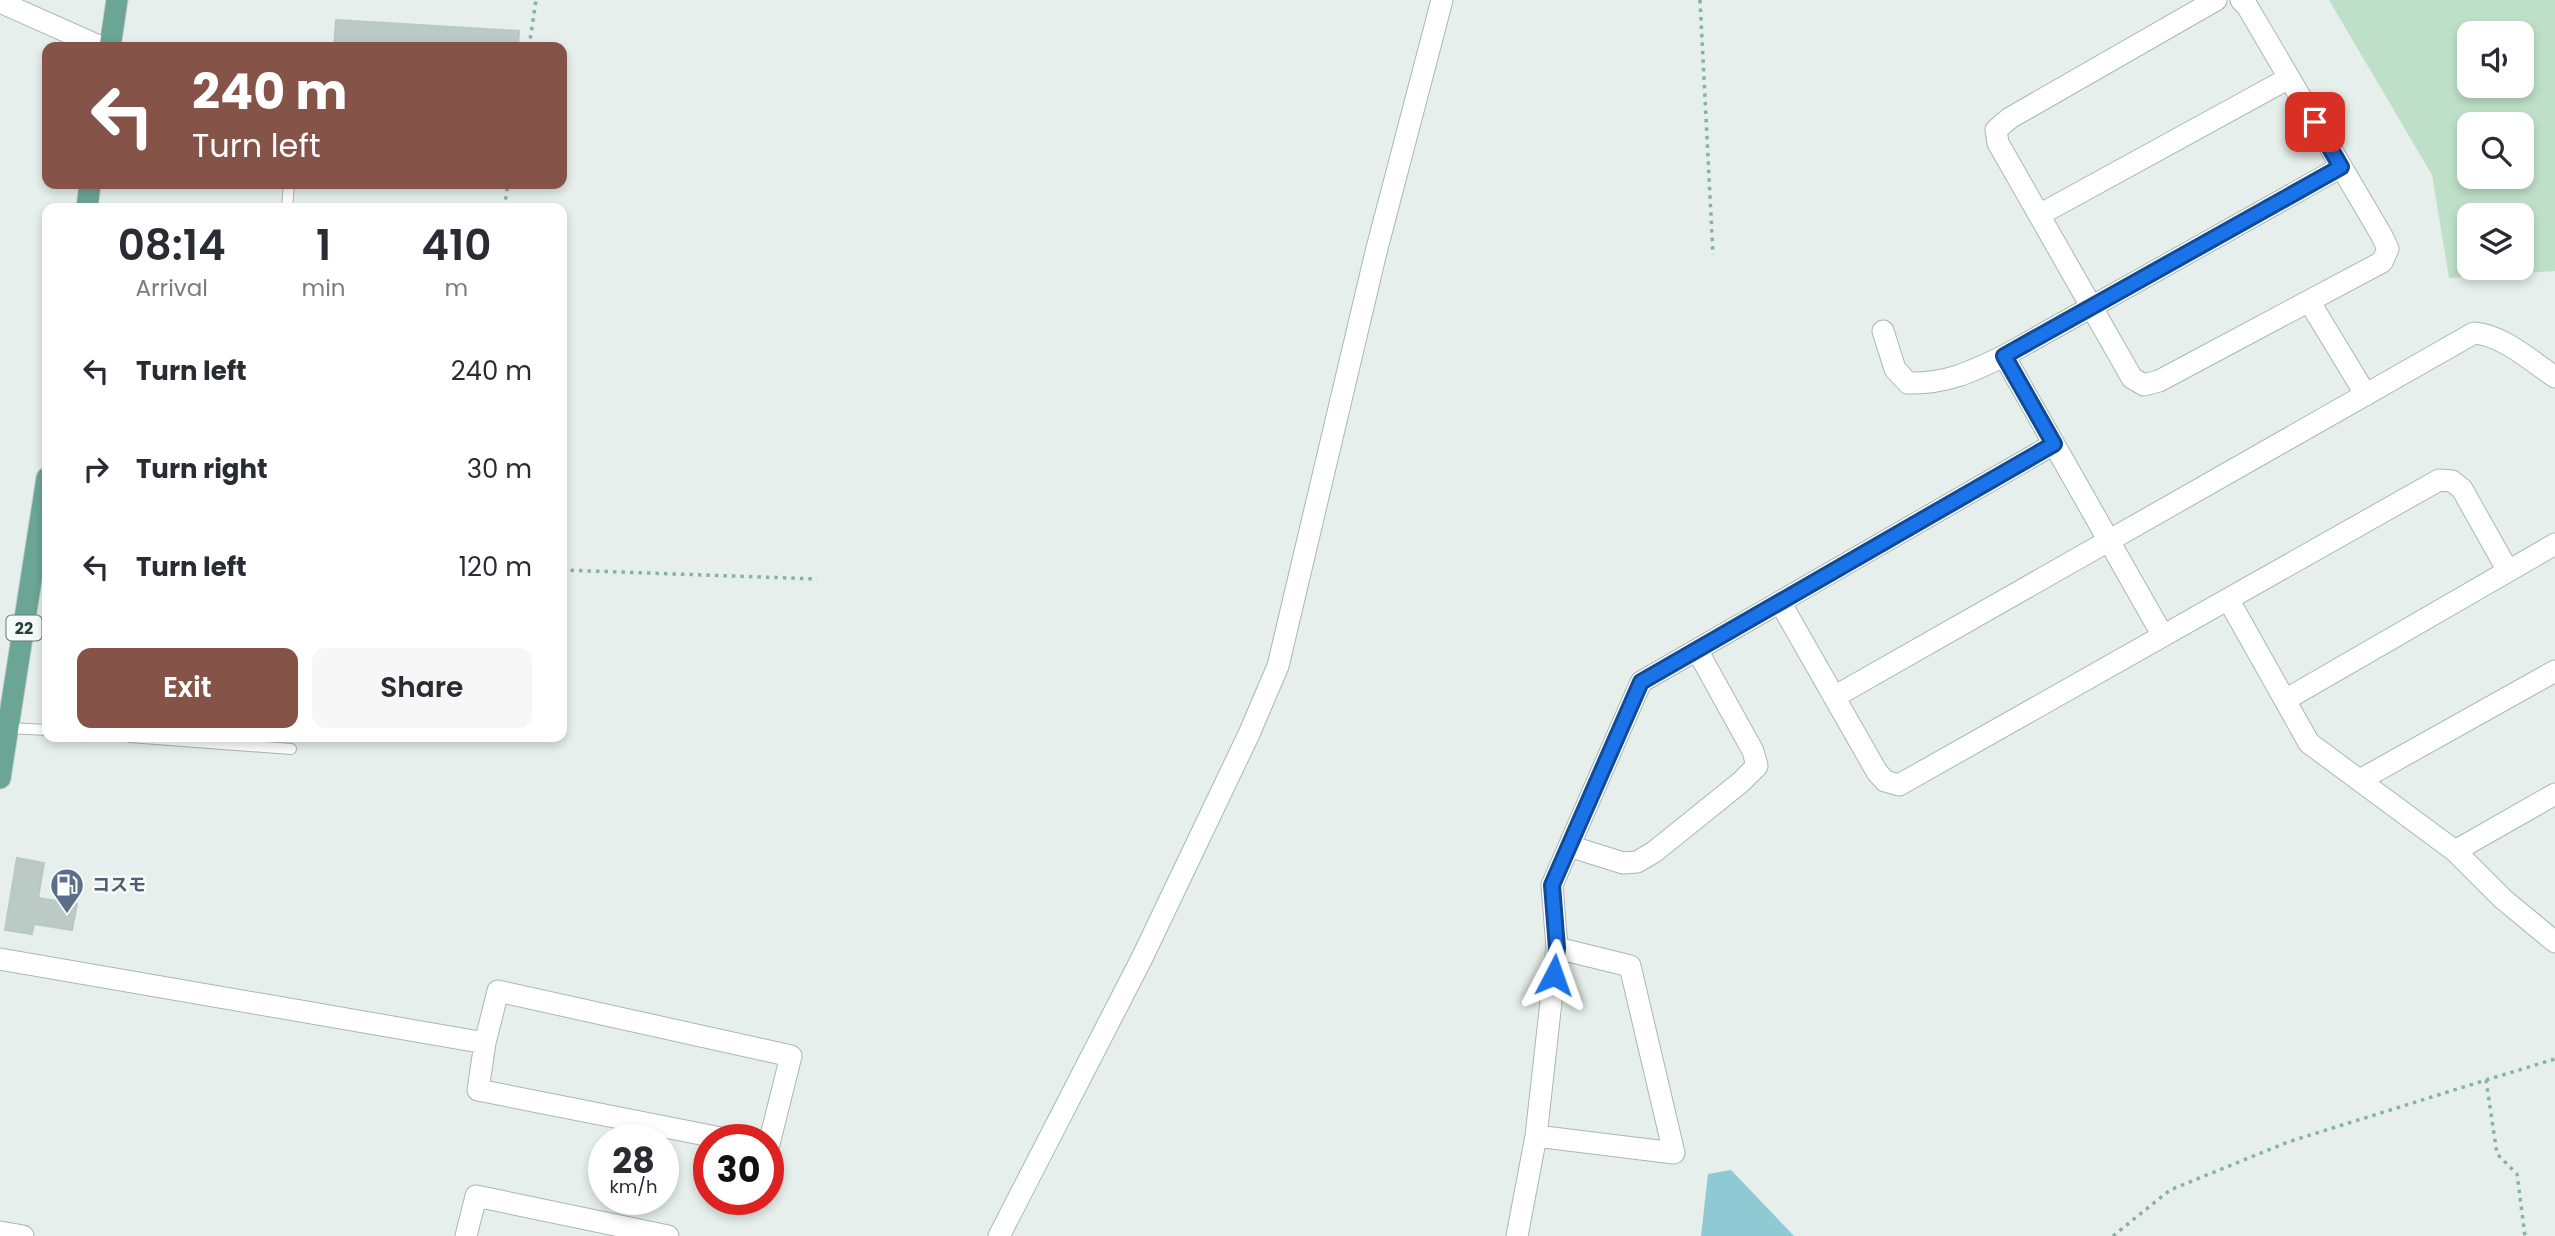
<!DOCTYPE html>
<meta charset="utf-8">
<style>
:root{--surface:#fff;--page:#f7f7f7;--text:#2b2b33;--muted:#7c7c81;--accent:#855347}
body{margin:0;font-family:Poppins,"Noto Sans JP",sans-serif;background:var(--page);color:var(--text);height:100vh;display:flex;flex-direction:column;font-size:26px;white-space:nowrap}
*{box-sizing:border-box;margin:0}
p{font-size:23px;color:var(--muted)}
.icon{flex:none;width:38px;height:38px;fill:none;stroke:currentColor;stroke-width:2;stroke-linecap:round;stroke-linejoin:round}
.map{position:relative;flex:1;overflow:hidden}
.panel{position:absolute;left:42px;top:203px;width:525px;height:539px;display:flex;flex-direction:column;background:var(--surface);border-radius:14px;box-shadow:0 4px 10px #0003}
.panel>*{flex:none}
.hud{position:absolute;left:42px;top:42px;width:525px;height:147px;border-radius:14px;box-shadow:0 4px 10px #0003;background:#855347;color:#fff;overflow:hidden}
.buttons{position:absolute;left:2457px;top:21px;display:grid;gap:14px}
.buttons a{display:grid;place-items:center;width:77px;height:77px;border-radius:14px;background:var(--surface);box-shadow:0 4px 10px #0003;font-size:35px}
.speed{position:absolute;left:588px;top:1124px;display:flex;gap:14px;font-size:35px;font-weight:700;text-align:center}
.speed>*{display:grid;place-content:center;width:91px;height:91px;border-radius:50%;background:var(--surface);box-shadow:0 4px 10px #0003;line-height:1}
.speed small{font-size:18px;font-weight:400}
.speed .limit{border:10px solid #d22;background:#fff;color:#111}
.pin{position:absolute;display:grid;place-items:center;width:60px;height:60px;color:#fff;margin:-30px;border-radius:14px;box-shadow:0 4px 10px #0006}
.me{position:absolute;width:77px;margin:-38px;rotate:4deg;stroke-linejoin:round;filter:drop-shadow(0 0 5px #0008)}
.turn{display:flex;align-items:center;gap:24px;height:147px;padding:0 35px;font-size:32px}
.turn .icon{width:91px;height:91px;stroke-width:2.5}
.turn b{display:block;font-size:49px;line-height:60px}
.eta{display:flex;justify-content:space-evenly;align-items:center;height:119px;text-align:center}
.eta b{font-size:42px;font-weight:600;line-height:49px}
.action{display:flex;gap:14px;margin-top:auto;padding:14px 35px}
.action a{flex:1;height:80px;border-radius:14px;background:var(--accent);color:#fff;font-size:28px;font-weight:600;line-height:80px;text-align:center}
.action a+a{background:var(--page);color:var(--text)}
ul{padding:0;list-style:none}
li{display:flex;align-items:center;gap:21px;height:98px;padding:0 35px}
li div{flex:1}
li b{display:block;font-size:26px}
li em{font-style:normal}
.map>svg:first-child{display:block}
</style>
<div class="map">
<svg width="2555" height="1236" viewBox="0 0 2555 1236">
<rect width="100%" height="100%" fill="#e6efeb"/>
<!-- green -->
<path fill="#bfe0c8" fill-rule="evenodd" d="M2329,0H2555V271L2449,278L2432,175ZM2469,33H2522V86H2469ZM2469,124H2522V177H2469ZM2469,215H2522V268H2469Z"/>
<!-- water -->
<path fill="#8ec9d4" d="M1731,1170L1794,1236H1701L1708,1174Z"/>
<!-- building -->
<path fill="#bbcac4" stroke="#b8c9c2" stroke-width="2" d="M336,20L519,31L518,47H334Z
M17,858L44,863L38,898L77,904L72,930L34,924L32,934L5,930Z"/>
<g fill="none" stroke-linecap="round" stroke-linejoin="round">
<!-- lane casing -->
<g stroke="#a8b8b2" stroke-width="12">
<path id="lane" d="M287,208L289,184
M8,728L47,730
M130,737L291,749"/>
</g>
<!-- street casing -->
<g stroke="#a8b8b2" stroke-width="23">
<path id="street" d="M2216,0L2010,118L1996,130L1998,143L2132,378L2144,385L2159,381L2382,262L2388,249L2382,236L2247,6L2241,0
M0,2L101,47
M2039,215L2289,78
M2309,301L2366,395
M1883,331L1895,369L1908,383C1946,384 1971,372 2004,356L2341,167
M2004,356L2163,636
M2228,599L2309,743L2455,851L2503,899L2555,942
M1780,602L1877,772L1885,781L1899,785L2439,480L2452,481L2462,489L2508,571
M1834,697L2474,333C2503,335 2531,361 2555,377
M2360,780L2555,671
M1569,846L1623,863L1637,862L1654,852L1741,782L1757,766L1753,751L1697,650
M2455,851L2555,794
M0,959L485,1043
M1536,1136L1674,1153L1630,966L1557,948
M726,1139L478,1090L485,1043L498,991L791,1056L768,1148
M0,1232L23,1236
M466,1236L476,1196L668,1236
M999,1236L1142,958L1249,734L1278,666L1376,252L1442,0
M1517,1236L1536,1136L1557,948L1552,885L1641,682L2054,444"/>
</g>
<!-- secondary casing -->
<g stroke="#a4bbb3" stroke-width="23">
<path id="secondary" d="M2285,700L2555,544"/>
</g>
<!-- primary casing -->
<g stroke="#c2cac8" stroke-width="23">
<path id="primary" d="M110,47L117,0
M87,208L90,184
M0,778L47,478"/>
</g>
<!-- path -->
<path stroke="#86b3a5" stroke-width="3.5" stroke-dasharray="3.5 5" stroke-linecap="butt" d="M1700,0L1713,255
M529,47L536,0
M504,208L508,184
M562,570L817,579
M2486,1080L2555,1059
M2113,1236L2170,1190L2288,1142L2486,1080L2497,1154L2517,1174L2525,1236"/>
<!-- lane -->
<use href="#lane" stroke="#fff" stroke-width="10"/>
<!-- street -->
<use href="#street" stroke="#fff" stroke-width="21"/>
<!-- secondary -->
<use href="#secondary" stroke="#fff" stroke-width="21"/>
<!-- primary -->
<use href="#primary" stroke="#6aa596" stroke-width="21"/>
</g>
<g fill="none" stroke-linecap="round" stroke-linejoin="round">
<!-- route casing -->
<g stroke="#114b97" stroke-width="18">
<path id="route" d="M1554,975L1557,948L1552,885L1641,682L2054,444L2004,356L2341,167L2315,122"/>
</g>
<!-- route -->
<use href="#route" stroke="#1a73e8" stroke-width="12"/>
</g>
<!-- icons -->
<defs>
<g id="fuel-pin" transform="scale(1.75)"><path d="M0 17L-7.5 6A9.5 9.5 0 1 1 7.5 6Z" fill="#5c6f8a" stroke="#f7fbf9"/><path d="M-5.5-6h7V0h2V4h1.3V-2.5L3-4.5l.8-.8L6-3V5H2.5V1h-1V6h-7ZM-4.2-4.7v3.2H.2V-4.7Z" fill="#fff"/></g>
</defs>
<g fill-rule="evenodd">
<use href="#fuel-pin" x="67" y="885"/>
</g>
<g text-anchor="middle" stroke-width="5" stroke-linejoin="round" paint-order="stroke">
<!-- shield labels -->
<rect fill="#f7fbf9" stroke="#637a73" stroke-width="2" x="6.5" y="615.5" width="35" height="25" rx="5"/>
<g font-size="16" font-weight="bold" fill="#24423a">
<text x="24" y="634">22</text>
</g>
<!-- service labels -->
<g font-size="18" font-weight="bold" fill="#4e5e75" stroke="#f7fbf9" text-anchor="start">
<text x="92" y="891">コスモ</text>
</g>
</g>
</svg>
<div class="buttons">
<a><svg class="icon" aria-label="sound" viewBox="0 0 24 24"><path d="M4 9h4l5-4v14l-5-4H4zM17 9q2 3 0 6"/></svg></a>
<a><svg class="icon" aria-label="search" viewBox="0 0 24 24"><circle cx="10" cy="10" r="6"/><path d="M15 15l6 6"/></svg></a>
<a><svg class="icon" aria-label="layers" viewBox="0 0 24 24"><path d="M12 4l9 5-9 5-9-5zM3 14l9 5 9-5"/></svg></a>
</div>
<div class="speed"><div>28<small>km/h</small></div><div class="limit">30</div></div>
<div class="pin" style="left:2315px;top:122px;background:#d93025"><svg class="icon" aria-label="arrive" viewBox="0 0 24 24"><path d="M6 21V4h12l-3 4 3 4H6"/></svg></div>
<svg class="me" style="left:1554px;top:975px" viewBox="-20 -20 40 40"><path d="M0-17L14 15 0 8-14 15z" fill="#1a73e8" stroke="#fff" stroke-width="4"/></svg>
<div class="hud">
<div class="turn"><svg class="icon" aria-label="left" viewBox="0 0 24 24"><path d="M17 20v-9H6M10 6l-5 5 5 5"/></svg><div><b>240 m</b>Turn left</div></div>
</div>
<section class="panel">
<div class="eta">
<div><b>08:14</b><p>Arrival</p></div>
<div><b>1</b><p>min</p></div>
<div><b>410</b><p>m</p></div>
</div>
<ul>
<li><svg class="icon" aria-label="left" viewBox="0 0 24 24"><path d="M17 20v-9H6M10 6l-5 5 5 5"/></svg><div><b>Turn left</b></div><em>240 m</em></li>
<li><svg class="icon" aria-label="right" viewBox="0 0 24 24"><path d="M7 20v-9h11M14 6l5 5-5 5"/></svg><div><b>Turn right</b></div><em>30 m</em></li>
<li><svg class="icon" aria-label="left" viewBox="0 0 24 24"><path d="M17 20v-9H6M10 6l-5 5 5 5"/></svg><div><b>Turn left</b></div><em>120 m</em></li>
</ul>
<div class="action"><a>Exit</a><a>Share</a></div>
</section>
</div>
